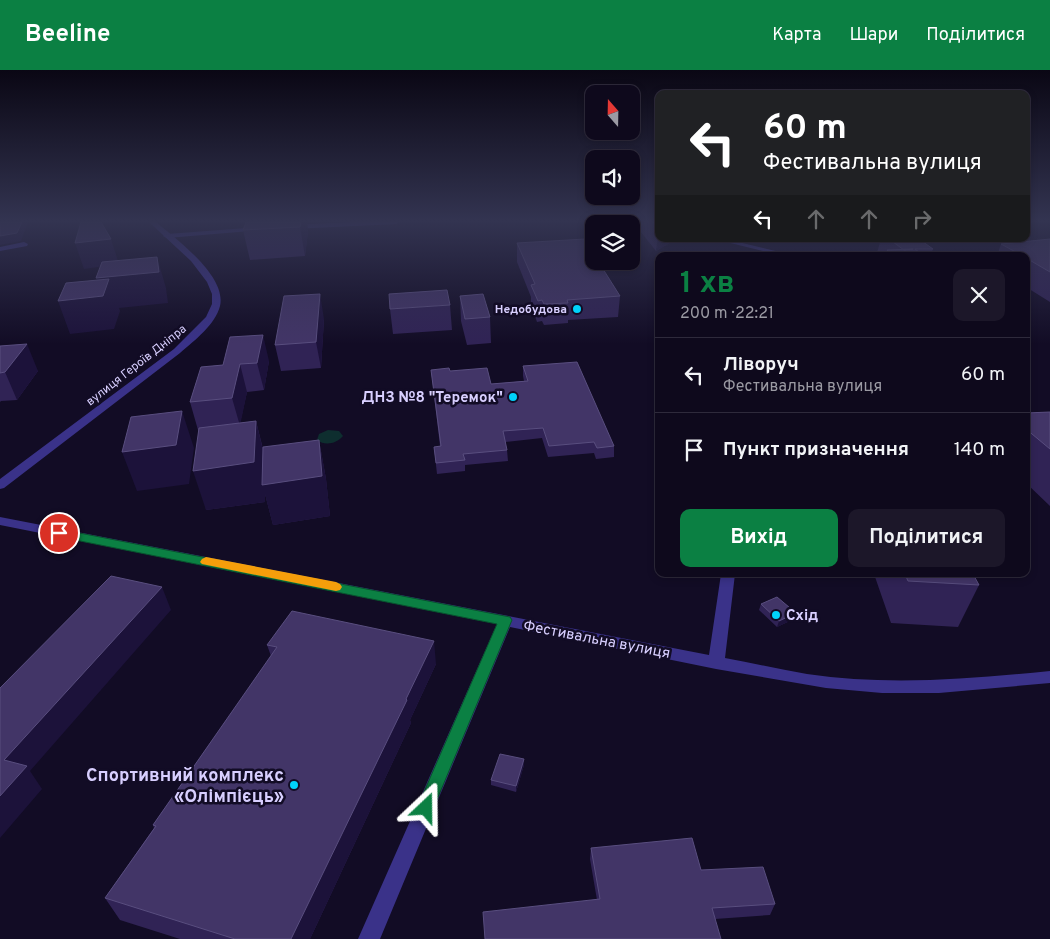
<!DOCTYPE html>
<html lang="uk">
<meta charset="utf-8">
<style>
:root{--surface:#0e091c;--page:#1c1729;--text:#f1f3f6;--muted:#9b9aa3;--line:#2e2a3b;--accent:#0b8043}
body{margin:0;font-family:Overpass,sans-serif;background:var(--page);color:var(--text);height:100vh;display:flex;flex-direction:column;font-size:19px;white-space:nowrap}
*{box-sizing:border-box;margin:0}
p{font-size:16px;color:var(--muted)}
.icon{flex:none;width:28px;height:28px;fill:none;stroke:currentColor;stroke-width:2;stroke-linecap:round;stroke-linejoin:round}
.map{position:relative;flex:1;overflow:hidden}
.drawer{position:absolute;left:655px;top:182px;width:375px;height:325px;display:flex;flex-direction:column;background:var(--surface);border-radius:10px;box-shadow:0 2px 8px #0003,0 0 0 1px var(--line)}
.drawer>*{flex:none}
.top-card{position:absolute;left:655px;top:20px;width:375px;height:152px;border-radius:10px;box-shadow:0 2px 8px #0003,0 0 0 1px var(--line);background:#202124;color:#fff;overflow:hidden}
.needle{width:32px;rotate:340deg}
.fabs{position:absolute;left:585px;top:15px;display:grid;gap:10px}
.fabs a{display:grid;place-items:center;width:55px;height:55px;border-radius:10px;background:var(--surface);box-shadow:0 2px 8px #0003,0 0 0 1px var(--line);font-size:25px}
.pin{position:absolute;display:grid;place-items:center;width:42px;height:42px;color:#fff;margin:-21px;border:2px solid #fff;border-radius:50%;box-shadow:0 1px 5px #0007}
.me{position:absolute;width:55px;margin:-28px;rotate:23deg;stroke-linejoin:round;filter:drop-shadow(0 0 4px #0008)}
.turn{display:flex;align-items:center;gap:18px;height:105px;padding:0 25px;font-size:22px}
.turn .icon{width:65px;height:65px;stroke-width:2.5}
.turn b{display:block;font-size:35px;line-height:42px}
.lanes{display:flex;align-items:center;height:48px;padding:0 25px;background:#0003;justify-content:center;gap:25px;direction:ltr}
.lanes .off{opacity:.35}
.round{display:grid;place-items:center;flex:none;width:52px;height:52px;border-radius:10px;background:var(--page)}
.head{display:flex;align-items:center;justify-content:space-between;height:85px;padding:0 25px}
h1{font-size:30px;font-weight:700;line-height:38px;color:var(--accent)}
.button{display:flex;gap:10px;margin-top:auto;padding:10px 25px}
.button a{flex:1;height:58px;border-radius:10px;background:var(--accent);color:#fff;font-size:20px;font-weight:700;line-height:58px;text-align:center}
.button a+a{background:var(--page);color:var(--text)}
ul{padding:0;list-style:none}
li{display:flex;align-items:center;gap:15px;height:75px;padding:0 25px;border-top:1px solid var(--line)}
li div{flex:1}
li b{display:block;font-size:19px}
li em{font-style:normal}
header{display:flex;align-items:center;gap:30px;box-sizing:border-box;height:70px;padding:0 25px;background:var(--accent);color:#fff}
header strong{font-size:24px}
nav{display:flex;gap:28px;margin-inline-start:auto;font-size:18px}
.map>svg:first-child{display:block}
</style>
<header>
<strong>Beeline</strong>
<nav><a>Карта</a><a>Шари</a><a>Поділитися</a></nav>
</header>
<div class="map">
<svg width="1050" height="869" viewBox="0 0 1050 869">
<rect width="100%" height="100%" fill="#120c25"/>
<!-- green -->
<path fill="#0e2e2f" d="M328,360L339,361L343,366C336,374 325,376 317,370L319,364Z"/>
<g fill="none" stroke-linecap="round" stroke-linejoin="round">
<!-- minor -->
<path fill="#3a3289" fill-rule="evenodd" d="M352,152H399L396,154L292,159L289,157L292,155Z
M260,157L263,159L262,160L167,168L163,166L167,164Z
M714,169H726L796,186H783Z
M24,172L28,174L27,176L0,181V177Z
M0,447L709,585L721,504H735L725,588C752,593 779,599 807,604C888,616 969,609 1050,601V613L939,623H882L826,618L716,599L510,557L380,869H358L497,554L0,455Z"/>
<!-- tertiary -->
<path fill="#3a3289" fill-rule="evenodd" d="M149,152H156C176,169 227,206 220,236C215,255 195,270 180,283L4,418L0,419V409L174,279L206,247L212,234V224L207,212L191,191Z"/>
</g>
<!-- wall -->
<path fill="#302355" d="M246,152H309V153H307L308,161L305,186L250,190L243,160Z
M633,152H659V169H673V171L656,181Z
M881,169H919L933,179L930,186H876Z
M1050,169V232L1026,217V186H997L1001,174Z
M517,173L620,226L618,247L568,250V253L544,255L542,251L537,252L531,235V227L517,192Z
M460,226L490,247L491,273L467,275L461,251Z
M450,235L452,260L393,264L390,239Z
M324,249L321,298L281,301L275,275Z
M0,276L38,301L17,330L1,331L0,332Z
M269,291L264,320L247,322L240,353L256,351L263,379L319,370L326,409L330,446L273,455L265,424V432L206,440L198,360L190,332L201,297Z
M523,296L614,376V387L596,389L594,383L548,387L542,368L505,372L507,380L508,391L465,395V401L437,404L434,377L440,376L431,300L450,301L491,314L524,311L523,306Z
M1050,342V436L1026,413V343Z
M874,504H973L979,515L958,557L891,553Z
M761,534L794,549L777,557L759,540Z
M267,575L436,594L410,650L411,653L310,869H180L120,850L105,828L154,758L153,755L271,586Z
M524,689V695L516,722L491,715V710Z
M591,778L701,800L775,834L770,845L715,849L597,830L590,789Z"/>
<!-- shaded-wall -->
<path fill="#1c123a" d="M22,152H28L21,171L0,175V166Z
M301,152H307L308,161L305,186L300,157Z
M659,158V169H673V171L656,181Z
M111,169L119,194L84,199L75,173Z
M157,187L166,218L168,233L119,238L120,241L114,259L70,264L58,231L102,226L96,208Z
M320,224L324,249L321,298L316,272Z
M263,265L269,291L264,320L257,293Z
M27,274L38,301L17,330L5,302Z
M240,294L247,322L240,356L232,328Z
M182,341L194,378L189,414L137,421L122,382Z
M256,351L265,389L319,370L326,409L330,446L273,455L265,424V432L206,440L193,401Z
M162,517L171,540L30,701L42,719L0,768V726L4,690Z
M796,543L794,549L777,557L779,551Z
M434,571L436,594L410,650L411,653L310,869H291Z
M524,689V695L516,722V716Z"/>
<!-- building -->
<path fill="#423567" stroke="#594e7f" d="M0,152H22L17,163L0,166Z
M81,152H101L111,169L75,173Z
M246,152H301L300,157L243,160Z
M653,152H659V158L658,159Z
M585,169L594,184V191H598L620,226L567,230L568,233L544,234L542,230L538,231L531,215L535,214L517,173Z
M889,169H919L933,179H915L924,186H894L887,180L913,179L904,180Z
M1050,169V202L1026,188V186H1023L1001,174Z
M819,183L824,186H764Z
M157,187L159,202L96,208L102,192Z
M109,209L103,226L58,231L66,213Z
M447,220L450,235L390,239L389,224Z
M320,224L316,272L275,275L284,226Z
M483,224L490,247L465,249L460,226Z
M263,265L257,293L240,294L232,328L190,332L201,297L223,295L230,267Z
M27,274L5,302L0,303V276Z
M577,292L614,376L597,378L594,372L549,376L543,358L503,361L507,380L463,384L465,390L436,393L434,377L441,376L431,300L449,298L450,301L487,298L491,314L528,311L523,296Z
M182,341L176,375L122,382L131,347Z
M1050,342V379L1026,359V343Z
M256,351L254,392L193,401L199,358Z
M319,370L322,406L262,415L263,377Z
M905,504H973L979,515L908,511Z
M111,506L162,517L4,690L27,696L0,726V618Z
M777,527L796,543L779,551L761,534Z
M292,541L434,571L406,629L407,630L291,869H235L105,828L156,756L153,755L277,577L267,575Z
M500,684L524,689L516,716L491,710Z
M692,768L701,800L763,797L775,834L712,838L721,869H485L483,842L600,829L591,778Z"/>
<!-- sky -->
<linearGradient id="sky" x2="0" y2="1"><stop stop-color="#0a0714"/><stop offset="0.55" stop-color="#333451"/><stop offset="1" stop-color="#333451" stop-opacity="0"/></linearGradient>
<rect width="1050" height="274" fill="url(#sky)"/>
<!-- route -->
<path fill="#0b8043" stroke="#07532c" d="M59,459L510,547L512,550L431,744L426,746L420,744L417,738L497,554L55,466L53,463L55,460Z"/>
<!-- slow -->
<path fill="#f59e0b" d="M206,487L336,512L340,514L342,517L340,520L336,521L202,494L200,492L202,489Z"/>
<!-- markers -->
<g fill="#00d2fa" stroke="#120c25" stroke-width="2">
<circle cx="577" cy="239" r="5"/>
<circle cx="513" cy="327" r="5"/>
<circle cx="776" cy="545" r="5"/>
<circle cx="294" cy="715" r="5"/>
</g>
<g text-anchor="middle" stroke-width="5" stroke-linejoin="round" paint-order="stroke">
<!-- far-poi labels -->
<g font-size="12" font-weight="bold" fill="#d8cfff" stroke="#120c25" text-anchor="end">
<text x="567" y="243">Недобудова</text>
</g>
<!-- far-street labels -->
<g font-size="12" fill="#d8cfff" stroke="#120c25">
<text transform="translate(136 295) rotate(-38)" y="4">вулиця Героїв Дніпра</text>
</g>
<!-- poi labels -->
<g font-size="15" font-weight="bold" fill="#d8cfff" stroke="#120c25" text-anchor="end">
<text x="503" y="332">ДНЗ №8 "Теремок"</text>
<text x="786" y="550" text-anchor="start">Схід</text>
</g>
<!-- street labels -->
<g font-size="15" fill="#d8cfff" stroke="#120c25">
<text transform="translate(597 569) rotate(11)" y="5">Фестивальна вулиця</text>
</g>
<!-- near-poi labels -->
<g font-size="18" font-weight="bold" fill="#d8cfff" stroke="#120c25" text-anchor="end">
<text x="284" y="711">Спортивний комплекс<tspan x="284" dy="21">«Олімпієць»</tspan></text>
</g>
</g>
</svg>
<div class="fabs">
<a><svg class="needle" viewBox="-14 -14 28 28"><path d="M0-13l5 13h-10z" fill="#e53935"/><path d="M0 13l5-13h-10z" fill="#9b9aa3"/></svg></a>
<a><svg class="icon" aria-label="sound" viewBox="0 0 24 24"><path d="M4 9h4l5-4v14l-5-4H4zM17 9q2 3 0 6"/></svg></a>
<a><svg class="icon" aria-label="layers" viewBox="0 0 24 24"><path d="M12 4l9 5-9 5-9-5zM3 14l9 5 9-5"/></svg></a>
</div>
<div class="pin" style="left:59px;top:463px;background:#d93025"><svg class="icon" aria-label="arrive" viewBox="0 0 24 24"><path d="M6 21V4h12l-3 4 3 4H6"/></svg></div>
<svg class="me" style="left:426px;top:738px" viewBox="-20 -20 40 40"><path d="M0-17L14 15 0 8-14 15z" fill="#0b8043" stroke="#fff" stroke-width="4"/></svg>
<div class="top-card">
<div class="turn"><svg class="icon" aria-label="left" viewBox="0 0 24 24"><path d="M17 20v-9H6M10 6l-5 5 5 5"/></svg><div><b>60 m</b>Фестивальна вулиця</div></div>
<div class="lanes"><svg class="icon" aria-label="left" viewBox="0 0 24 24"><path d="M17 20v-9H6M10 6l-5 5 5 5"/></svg><svg class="icon off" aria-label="ahead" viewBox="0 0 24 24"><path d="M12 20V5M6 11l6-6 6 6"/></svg><svg class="icon off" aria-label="ahead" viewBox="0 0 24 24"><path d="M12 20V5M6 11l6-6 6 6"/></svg><svg class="icon off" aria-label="right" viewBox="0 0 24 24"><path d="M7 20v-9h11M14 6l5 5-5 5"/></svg></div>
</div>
<section class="drawer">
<div class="head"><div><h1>1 хв</h1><p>200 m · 22:21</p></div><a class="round"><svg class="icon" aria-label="close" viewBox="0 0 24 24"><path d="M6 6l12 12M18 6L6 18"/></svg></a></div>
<ul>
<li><svg class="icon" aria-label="left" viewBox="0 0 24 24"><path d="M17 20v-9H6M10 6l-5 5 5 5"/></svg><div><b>Ліворуч</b><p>Фестивальна вулиця</p></div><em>60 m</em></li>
<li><svg class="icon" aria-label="arrive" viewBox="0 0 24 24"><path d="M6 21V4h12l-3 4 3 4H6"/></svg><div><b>Пункт призначення</b></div><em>140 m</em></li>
</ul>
<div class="button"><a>Вихід</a><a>Поділитися</a></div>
</section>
</div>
